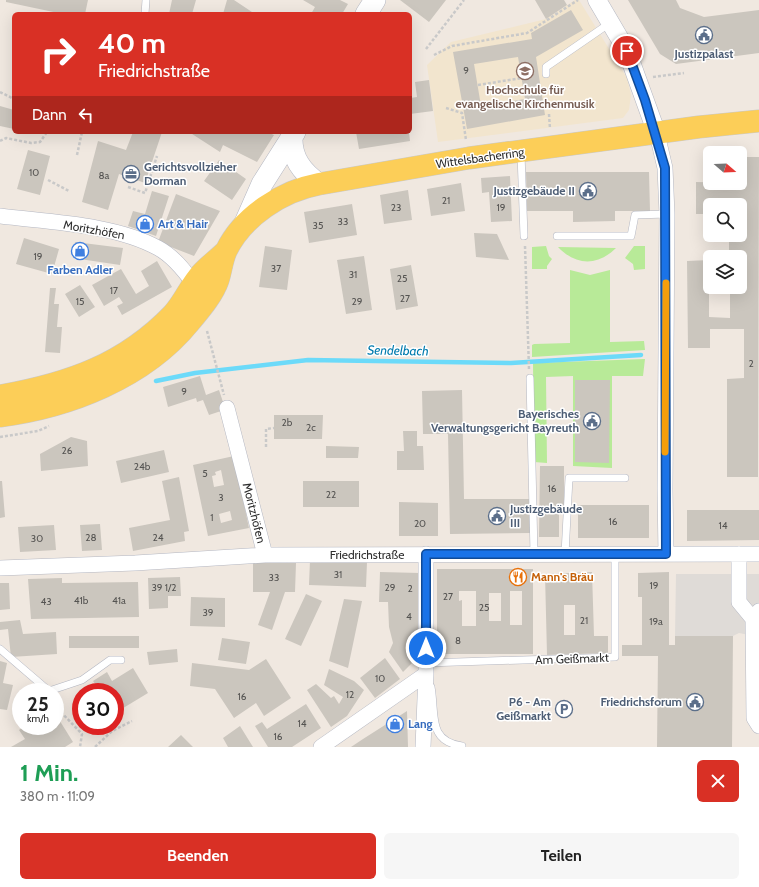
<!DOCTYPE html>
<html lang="de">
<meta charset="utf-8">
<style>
:root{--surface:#fff;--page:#f6f6f6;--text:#222;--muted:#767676;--accent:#d93025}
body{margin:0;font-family:Cabin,sans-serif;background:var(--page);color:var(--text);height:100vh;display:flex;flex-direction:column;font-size:15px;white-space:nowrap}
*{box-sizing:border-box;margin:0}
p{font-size:13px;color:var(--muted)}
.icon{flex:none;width:22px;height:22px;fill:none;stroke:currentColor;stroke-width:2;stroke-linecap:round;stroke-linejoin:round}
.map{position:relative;height:747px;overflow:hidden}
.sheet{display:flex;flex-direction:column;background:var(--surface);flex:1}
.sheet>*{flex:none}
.banner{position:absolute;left:12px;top:12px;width:400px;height:122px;border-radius:6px;box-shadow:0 4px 16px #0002;background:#d93025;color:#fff;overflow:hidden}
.needle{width:26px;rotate:109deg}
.buttons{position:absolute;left:703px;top:146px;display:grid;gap:8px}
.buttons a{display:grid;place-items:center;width:44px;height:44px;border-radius:6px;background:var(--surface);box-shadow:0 4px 16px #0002;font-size:20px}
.speed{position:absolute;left:12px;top:683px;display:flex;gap:8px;font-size:20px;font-weight:700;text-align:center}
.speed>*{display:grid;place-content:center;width:52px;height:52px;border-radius:50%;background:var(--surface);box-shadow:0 4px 16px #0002;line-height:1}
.speed small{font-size:10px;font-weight:400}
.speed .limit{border:6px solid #d22;background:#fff;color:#111}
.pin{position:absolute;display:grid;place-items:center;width:34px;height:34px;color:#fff;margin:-17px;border:2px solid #fff;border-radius:50%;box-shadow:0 1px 4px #0007}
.me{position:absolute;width:44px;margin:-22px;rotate:0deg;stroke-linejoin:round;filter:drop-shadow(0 0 3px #0008)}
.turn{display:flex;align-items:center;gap:14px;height:84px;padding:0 20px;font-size:18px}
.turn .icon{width:52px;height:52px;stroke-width:2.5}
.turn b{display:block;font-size:28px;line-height:34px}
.then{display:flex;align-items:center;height:38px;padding:0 20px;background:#0003;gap:8px;font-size:15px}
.round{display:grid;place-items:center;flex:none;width:42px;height:42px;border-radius:6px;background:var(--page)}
.summary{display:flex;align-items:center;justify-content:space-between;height:68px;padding:0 20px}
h1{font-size:24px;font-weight:700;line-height:30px;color:#1e9e55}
.cta{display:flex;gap:8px;margin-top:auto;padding:8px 20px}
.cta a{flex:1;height:46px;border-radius:6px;background:var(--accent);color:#fff;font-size:16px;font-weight:700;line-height:46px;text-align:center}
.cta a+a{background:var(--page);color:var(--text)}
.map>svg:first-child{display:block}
</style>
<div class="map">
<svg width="759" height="747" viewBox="0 0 759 747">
<rect width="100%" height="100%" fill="#f0e8e0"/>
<!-- education -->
<path fill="#f2e5ce" d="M575,0H579L627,78L631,95L629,110L623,118L438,142L427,65L451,42L546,19Z"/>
<!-- green -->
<path fill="#b8ea98" d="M546,246L549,256L552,259L547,266V269H532V247Z
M634,246H645V269L634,270L633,264L625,258Z
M558,247L616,248C598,266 576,266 558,247Z
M570,270L590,275L610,270V342L644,341L645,350L532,357V345L534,344L570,343Z
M645,359L643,376H612V468L573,466V376L546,377L547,463L534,462L533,363Z"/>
<!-- plaza -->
<path fill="#dfdbd7" d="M676,574H759V637L739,633L733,636H675Z"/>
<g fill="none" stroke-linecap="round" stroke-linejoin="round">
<!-- stream -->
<path stroke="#6cdaf9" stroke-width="4.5" d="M156,381L195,373L308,360L511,363L641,355"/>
</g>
<!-- building -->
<path fill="#cbc6be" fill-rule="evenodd" d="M6,0H88L85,14H63L6,2Z
M172,0H196L192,14H169Z
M227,0H234L255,14H223Z
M303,0H340L348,4L342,14H311L315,7Z
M400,0H446L429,22Z
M535,0H564L567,5L546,19Z
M628,0H676L680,8L704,17L759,10V53L676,64L660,54Z
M571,10L583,30L536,57L545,115L467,129L453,52L532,39L531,33ZM518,57L525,99L481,106L474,64Z
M429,80L433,111L410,114V98L417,97L415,82Z
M0,106L14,110V129L0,126Z
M133,132H162L145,183L119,174L108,210L82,202L98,141L126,150Z
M189,132H267L274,135L257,162L223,145L220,152Z
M356,132H409L410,141L359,149Z
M28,150L50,156L40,195L17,189Z
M740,157H759L758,477H727V379L744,378V329H710V348H688L687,261L710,260V287H740V257H729V235H740V205H710V214H696V182L740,183ZM709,290H730V318L709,317Z
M219,160L246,179L232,200L204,181Z
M526,172H649L650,211H615V221L573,222V211H527Z
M510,176L512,221L491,222L489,192L482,193L481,178Z
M461,183L465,211L431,216L427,189Z
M408,190L412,220L384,224L380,195Z
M152,191L169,196L156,236L128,226L133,211L145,214Z
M176,194L220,211L194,256L158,242Z
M352,204L357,235L309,243L304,212Z
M474,233L497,234L509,260L476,257Z
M24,238L59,249L52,274L16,264Z
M75,242L123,248L120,265L73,258Z
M265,246L292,250L287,290L259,287Z
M364,256L372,310L346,314L337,260Z
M157,261L172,287L122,315L117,306L123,303L119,297L104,306L92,285L121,269L136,294L149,286L141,271Z
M411,265L418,306L396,310L390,269Z
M80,285L95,307L79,317L65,294Z
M50,288H56L54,304H59L57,327H62L60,353L45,352Z
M200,376L206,395L219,390L227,414L221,411L209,415L203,400L197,402L196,398L168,407L163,387Z
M575,380H610L609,463L575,462Z
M462,390L464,499H530V533L450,534L448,434H423L422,391Z
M274,415H323L322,439H274Z
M403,431H417V446H423L424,470H397V451H404Z
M71,437L87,441L88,466L41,471L40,454Z
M326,446L359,447L358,458H326Z
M164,450L169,472L121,483L116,461Z
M234,456L249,528L208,536L193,465ZM221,470L224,485L214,487L212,476L216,475L215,472ZM230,511L232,520L221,523L219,514Z
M540,466H564V510H559V537H539Z
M179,477L189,531L184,532L185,541L133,551L129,528L170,520L162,481Z
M0,481H2L5,517L0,518Z
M303,481H359V507H303Z
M399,502L438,503V536H399Z
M578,505H649V538H578Z
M687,510H759V540L687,541Z
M100,524L102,550L82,551L80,525Z
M54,525L56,550L20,552L18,527Z
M310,560L367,562L366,587L309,585Z
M253,563H296L295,592H285L272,630L258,625L270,592H253Z
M437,569H533V654H437ZM459,591H476V626H462V600L459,601ZM510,591H522V625H510ZM489,593H501V621H489Z
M380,572L420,573L418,657L403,672L389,652L393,643L389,627L388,602H379Z
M592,572L594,636H608V653L547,655L545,574ZM564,605H575V635H564Z
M669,572V645H675V636H733L732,747H657L658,656H622V645H642V597H638V573Z
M180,577L181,596H168V608L149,609L148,578Z
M62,578V583L138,582L139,617L31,619L28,579Z
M0,583H9L10,609L0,610Z
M306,594L322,601L301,646L285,639Z
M191,597L225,598V627L190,626Z
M344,599L362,601L348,668L329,661Z
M20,620L23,634L56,632L57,654L11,657L8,629L0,630V622Z
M69,636H139V648H69Z
M222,638L250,642L246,664L218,660Z
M177,649L178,662L149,665L147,652Z
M385,658L400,679L375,698L360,678Z
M266,659L291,698L264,716L256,703L234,718L215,689L190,686L192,663L249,670Z
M0,661L7,663L3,683L13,685L7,710L0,709Z
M133,668L148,693L115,713V692H94L99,689L93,681L107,672L112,681Z
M329,669L354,681L364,690L347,716L331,727L307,690L316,684L331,698L334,696L339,704L343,697L324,685Z
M306,704L321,728L292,747H268L255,726L262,722L267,729Z
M407,711L408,747H351L363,739Z
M58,718L73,742L65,747H11L25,739L19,730L25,726H35L38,730L45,726H55V720Z
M240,726L253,747H228L223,738Z
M181,735L193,747H168Z"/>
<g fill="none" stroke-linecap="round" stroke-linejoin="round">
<!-- service casing -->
<g stroke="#b4b7c2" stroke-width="8">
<path id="service" d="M145,14L146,0
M546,74V67L610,23
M521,154L524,236
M557,236H631L635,215L667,214
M530,378L534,554
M565,554L569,478H625
M0,649L49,691L82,680L110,660H121
M426,663L615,657V554
M431,687C436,714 427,741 462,746"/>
</g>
<!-- minor casing -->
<g stroke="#b4b7c2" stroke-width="16">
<path id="minor" d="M657,134L665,168L667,214L665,489L666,554
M0,216C48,222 115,224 158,248C173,256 184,270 194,284
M227,408L265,555
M739,554V602L753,619
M0,568L135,563L265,555L759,554
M759,611L753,619L754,718L759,726
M321,747L426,674
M423,747L426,674V554"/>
</g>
<!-- tertiary casing -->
<g stroke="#b4b7c2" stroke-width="19">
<path id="tertiary" d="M597,0L627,51L657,134"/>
</g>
<!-- secondary casing -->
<g stroke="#b4b7c2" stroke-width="22">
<path id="secondary" d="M366,14L375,0
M292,136C291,158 302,172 319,184
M244,225L262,184L295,132"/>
</g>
<!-- primary casing -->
<g stroke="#c9c9c9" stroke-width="23">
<path id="primary" d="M0,396C68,384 124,365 173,314C184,302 190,286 201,274C208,266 218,259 226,251
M0,416C69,407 144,378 189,323C199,311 213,295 218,280C221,271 222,260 226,251C243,216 282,191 319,184L469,158L699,127L759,121"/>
</g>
<!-- path -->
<path stroke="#c9c9c9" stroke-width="2.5" stroke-dasharray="3 2" stroke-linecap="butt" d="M426,49L464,0
M434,55L452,46L527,33L578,0
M653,77L684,73
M478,85L522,78
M0,92L14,99
M446,108L462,113L466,140
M549,114L550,129
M0,141L6,138L31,143L40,142L47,132
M77,155L82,132
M48,180L69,191
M128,187L145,193L157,156
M525,246L529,369
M207,331L224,395
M0,437L38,431L49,426
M266,447V429L274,428
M55,704L57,708L82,734L80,747
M95,747L112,731L132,721"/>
<!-- service -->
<use href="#service" stroke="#fff" stroke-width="7"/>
<!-- minor -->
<use href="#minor" stroke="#fff" stroke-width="15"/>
<!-- tertiary -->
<use href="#tertiary" stroke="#fff" stroke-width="18"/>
<!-- secondary -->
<use href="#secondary" stroke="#fff" stroke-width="21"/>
<!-- primary -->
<use href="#primary" stroke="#fcce58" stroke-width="22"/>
</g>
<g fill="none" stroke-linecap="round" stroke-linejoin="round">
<!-- route casing -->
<g stroke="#114b97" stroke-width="10">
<path id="route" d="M426,648V554H666L665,168L645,100L627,51"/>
</g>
<!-- route -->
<use href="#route" stroke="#1a73e8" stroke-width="7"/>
<!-- slow -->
<path stroke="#f59e0b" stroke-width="7" d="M665,452L666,283"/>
</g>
<!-- icons -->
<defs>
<g id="civic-ring" transform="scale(0.9)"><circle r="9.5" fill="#fff" stroke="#5c6f8a" stroke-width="1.5"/><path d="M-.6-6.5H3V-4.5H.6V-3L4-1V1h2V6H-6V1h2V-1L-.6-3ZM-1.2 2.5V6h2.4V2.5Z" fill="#5c6f8a"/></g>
<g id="university-ring" transform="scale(0.9)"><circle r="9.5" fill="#fff" stroke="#8d6e63" stroke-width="1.5"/><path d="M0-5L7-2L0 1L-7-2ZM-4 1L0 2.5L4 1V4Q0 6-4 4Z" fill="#8d6e63"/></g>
<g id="office-ring" transform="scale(0.9)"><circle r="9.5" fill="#fff" stroke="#5c6f8a" stroke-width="1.5"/><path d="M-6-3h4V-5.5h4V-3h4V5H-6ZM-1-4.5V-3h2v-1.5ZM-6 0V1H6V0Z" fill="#5c6f8a"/></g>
<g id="shop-ring" transform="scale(0.9)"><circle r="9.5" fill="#fff" stroke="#3f7fe0" stroke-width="1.5"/><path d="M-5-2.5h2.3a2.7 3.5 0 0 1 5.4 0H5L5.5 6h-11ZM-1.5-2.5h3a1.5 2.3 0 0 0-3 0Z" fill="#3f7fe0"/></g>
<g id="restaurant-ring" transform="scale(0.9)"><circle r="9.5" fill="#fff" stroke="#e8710a" stroke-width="1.5"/><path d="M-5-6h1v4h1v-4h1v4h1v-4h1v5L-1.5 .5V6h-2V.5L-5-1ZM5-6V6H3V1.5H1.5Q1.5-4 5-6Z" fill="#e8710a"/></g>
<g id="parking-ring" transform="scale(0.9)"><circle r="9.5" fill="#fff" stroke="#5c6f8a" stroke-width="1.5"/><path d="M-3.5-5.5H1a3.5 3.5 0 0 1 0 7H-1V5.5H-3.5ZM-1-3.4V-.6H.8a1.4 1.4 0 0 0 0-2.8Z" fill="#5c6f8a"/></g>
</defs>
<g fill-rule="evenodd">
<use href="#civic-ring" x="704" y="35"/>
<use href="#university-ring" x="525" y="71"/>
<use href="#office-ring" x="131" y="174"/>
<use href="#civic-ring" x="588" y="191"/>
<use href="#shop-ring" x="145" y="224"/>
<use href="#shop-ring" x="80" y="251"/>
<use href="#civic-ring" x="592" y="421"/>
<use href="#civic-ring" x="497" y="516"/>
<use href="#restaurant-ring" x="518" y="577"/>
<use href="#civic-ring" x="695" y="702"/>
<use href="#parking-ring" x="564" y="709"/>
<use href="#shop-ring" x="395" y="724"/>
</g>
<g text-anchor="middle" stroke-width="3" stroke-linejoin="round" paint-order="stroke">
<!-- number labels -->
<g font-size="10" fill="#555452">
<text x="466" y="74">9</text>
<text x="34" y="176">10</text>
<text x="104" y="179">8a</text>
<text x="446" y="204">21</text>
<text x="396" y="211">23</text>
<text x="501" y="211">19</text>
<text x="343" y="225">33</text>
<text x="318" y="229">35</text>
<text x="38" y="260">19</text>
<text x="276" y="272">37</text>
<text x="353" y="278">31</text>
<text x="402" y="282">25</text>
<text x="114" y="294">17</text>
<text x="405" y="302">27</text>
<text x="80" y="305">15</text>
<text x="357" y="305">29</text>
<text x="751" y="367">2</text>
<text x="184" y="395">9</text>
<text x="287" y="426">2b</text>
<text x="311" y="431">2c</text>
<text x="67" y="454">26</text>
<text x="142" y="470">24b</text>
<text x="205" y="477">5</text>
<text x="552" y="492">16</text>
<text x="331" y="498">22</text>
<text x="221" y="501">3</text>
<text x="212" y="521">1</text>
<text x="613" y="525">16</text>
<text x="420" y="527">20</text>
<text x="723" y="529">14</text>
<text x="91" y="541">28</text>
<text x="158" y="541">24</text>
<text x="37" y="542">30</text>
<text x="338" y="578">31</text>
<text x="274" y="581">33</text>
<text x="654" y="589">19</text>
<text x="164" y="591">39 1/2</text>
<text x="390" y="591">29</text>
<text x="410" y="592">2</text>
<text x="448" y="600">27</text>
<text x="81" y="604">41b</text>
<text x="119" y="604">41a</text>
<text x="46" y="605">43</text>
<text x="484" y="611">25</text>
<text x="208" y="616">39</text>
<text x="409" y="620">4</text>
<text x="584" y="624">21</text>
<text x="656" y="625">19a</text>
<text x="458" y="644">8</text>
<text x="380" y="682">10</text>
<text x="350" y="698">12</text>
<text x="242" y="700">16</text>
<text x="302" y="727">14</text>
<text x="278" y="740">16</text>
</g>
<!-- service labels -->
<g font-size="12" font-weight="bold" fill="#4e5e75" stroke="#fff" text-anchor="end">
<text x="704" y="58" text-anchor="middle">Justizpalast</text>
<text x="144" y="171" text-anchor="start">Gerichtsvollzieher<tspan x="144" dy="14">Dorman</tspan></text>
<text x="575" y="195">Justizgebäude II</text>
<text x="579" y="418">Bayerisches<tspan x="579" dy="14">Verwaltungsgericht Bayreuth</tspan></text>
<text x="510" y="513" text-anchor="start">Justizgebäude<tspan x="510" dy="14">III</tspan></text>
<text x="551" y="706">P6 - Am<tspan x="551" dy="14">Geißmarkt</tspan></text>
<text x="682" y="706">Friedrichsforum</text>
</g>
<!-- education labels -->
<g font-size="12" font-weight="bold" fill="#785e54" stroke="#fff">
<text x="525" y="94">Hochschule für<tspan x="525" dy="14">evangelische Kirchenmusik</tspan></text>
</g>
<!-- street labels -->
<g font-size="12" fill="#2e2e2e" stroke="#fff">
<text transform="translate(480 158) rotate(-8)" y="4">Wittelsbacherring</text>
<text transform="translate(94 230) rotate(10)" y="4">Moritzhöfen</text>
<text transform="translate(254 513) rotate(76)" y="4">Moritzhöfen</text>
<text x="367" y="559">Friedrichstraße</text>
<text transform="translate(572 659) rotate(-2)" y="4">Am Geißmarkt</text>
</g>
<!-- shop labels -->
<g font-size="12" font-weight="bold" fill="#366cbe" stroke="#fff" text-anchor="start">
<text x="158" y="228">Art &amp; Hair</text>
<text x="80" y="274" text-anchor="middle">Farben Adler</text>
<text x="408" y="728">Lang</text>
</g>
<!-- food labels -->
<g font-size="12" font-weight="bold" fill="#c56008" stroke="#fff" text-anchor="start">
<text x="531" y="581">Mann's Bräu</text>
</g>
<!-- water labels -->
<g font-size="13" font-style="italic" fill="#027bae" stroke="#fff">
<text transform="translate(398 350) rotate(1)" y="5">Sendelbach</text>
</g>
</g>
</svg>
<div class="buttons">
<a><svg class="needle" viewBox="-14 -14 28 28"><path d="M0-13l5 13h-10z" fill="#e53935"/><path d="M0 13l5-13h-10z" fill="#767676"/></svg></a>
<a><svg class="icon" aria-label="search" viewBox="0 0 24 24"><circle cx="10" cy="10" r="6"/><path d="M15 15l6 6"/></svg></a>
<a><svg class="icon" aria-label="layers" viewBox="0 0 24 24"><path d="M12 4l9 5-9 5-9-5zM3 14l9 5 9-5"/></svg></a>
</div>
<div class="speed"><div>25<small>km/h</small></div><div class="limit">30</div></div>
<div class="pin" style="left:627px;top:51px;background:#d93025"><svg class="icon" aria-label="arrive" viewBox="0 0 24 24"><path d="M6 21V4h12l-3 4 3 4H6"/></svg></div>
<svg class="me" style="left:426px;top:648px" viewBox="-20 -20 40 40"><circle r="17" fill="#1a73e8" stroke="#fff" stroke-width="3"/><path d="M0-11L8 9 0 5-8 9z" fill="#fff"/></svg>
<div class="banner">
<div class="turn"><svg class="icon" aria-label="right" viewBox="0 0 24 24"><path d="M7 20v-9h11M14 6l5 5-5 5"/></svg><div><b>40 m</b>Friedrichstraße</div></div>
<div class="then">Dann<svg class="icon" aria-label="left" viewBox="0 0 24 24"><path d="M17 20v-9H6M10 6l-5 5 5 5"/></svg></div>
</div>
</div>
<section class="sheet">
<div class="summary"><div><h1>1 Min.</h1><p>380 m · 11:09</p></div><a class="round" style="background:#d93025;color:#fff"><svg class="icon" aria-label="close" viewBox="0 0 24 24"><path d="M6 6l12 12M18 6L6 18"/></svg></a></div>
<div class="cta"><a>Beenden</a><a>Teilen</a></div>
</section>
